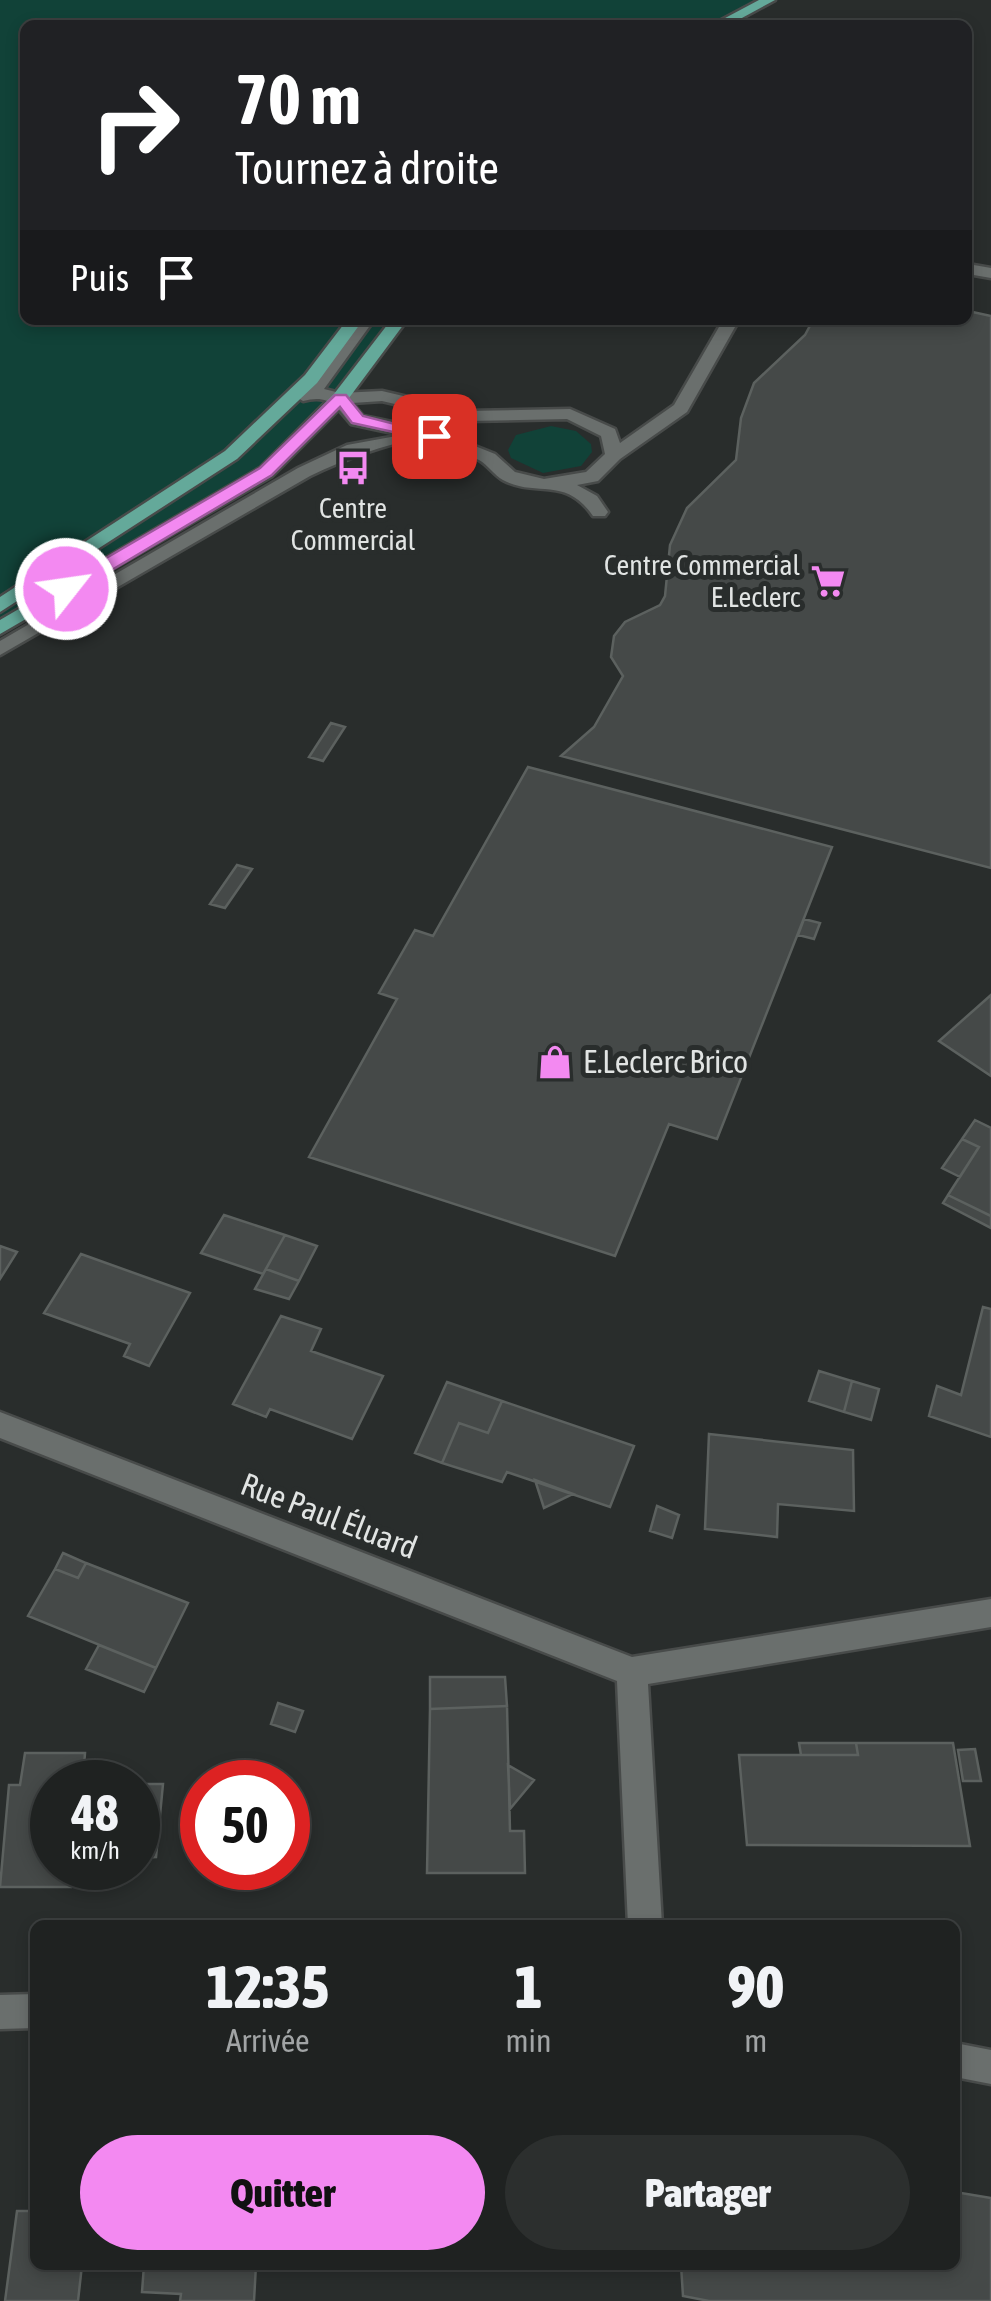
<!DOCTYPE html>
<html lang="fr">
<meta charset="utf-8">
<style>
:root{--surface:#1f2221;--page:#2c2f2e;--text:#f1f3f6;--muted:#a1a4a5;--line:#3c3f3f;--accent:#f389f1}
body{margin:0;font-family:"Asap Condensed",sans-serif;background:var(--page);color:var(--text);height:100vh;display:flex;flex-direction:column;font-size:38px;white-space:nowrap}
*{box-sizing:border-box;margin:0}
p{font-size:32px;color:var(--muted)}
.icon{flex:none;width:55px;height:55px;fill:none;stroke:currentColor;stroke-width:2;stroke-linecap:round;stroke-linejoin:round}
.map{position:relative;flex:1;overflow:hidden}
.panel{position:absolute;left:30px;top:1920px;width:930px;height:350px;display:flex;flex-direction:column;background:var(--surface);border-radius:15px;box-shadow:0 5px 15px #0003,0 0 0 2px var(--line)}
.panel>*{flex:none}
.hud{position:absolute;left:20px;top:20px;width:952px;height:305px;border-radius:15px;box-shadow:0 5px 15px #0003,0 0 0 2px var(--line);background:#202124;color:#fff;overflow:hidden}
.speed{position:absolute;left:30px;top:1760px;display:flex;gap:20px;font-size:50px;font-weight:700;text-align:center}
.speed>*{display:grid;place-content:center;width:130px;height:130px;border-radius:50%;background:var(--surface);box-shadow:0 5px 15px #0003,0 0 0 2px var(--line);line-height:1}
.speed small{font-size:25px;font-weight:400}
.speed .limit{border:15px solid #d22;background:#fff;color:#111}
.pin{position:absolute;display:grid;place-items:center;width:85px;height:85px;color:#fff;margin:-42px;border-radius:20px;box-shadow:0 5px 15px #0006}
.me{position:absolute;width:110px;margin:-55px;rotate:60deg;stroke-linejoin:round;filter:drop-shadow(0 0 8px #0008)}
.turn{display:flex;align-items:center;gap:35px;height:210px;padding:0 50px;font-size:45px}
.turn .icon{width:130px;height:130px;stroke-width:2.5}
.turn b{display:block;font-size:70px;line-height:85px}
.then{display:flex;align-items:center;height:95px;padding:0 50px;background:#0003;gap:20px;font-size:38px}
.eta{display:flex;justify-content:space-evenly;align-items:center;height:170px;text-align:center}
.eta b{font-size:60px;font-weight:800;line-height:70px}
.button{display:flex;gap:20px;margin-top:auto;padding:20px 50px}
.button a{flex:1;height:115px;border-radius:60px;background:var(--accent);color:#111;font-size:40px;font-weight:800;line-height:115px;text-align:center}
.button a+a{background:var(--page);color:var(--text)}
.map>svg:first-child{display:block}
</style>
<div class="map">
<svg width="991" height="2301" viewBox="0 0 991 2301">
<rect width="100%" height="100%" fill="#292d2c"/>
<!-- green -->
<path fill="#114238" d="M0,0H769L719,25H25V320H399L266,472L0,628Z
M551,426L576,431L591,444L592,452L581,466L543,473L511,458L508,450L516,435Z"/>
<!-- building -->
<path fill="#454948" stroke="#5c615f" stroke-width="2.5" d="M968,311L991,316V868L561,756L594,727L623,676L611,657L614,636L625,622L660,605L665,596L670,545L687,508L736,460L741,418L754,383L805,335L813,320H968Z
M331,723L345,727L323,761L309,757Z
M528,767L832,847L717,1139L669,1124L615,1256L309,1157L397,999L379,993L415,930L433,936Z
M237,865L252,869L225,908L210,904Z
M804,919L820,923L814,939L798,935Z
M991,995V1076L939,1041Z
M975,1120L991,1128V1216L948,1195L979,1147L962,1139Z
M962,1139L979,1147L960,1177L942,1168Z
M948,1195L991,1216V1228L943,1203Z
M224,1215L285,1235L263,1274L201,1253Z
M285,1235L317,1246L299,1281L266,1269Z
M0,1246L17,1252L0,1279Z
M81,1254L190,1293L149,1366L124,1356L130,1344L44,1313Z
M266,1269L299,1281L289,1299L255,1289Z
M983,1307L991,1309V1437L929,1416L937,1386L961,1395Z
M281,1316L321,1329L311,1351L383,1376L352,1439L270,1409L266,1417L233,1404Z
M819,1371L852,1381L844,1412L809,1401Z
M852,1381L879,1389L871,1420L844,1412Z
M447,1382L502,1401L488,1433L459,1423L442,1463L415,1453Z
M502,1401L634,1446L610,1507L507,1472L502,1482L442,1463L459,1423L488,1433Z
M709,1434L853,1450L854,1511L778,1504L777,1537L705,1529Z
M535,1480L573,1494L544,1508Z
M657,1506L679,1515L672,1538L650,1531Z
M63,1553L86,1563L78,1578L55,1569Z
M86,1563L188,1603L156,1668L28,1616L55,1569L78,1578Z
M99,1645L156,1668L144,1692L86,1669Z
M430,1677H505L507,1706L430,1709Z
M278,1703L303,1711L295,1732L271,1724Z
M507,1706L510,1831H524L525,1873H427L430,1709Z
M799,1743H856L858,1755H801Z
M856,1743H953L970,1846L747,1845L739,1755H858Z
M975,1749L981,1781H963L958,1750Z
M25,1753H85L83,1782H52V1868H73L71,1887H0L9,1785H20Z
M508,1765L534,1780L510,1809Z
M138,1784H163L156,1857L138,1858Z
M955,2192L991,2198V2301H709L683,2296L681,2265H955Z
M17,2211H35V2265H82L78,2301H5Z
M144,2265H256L254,2301H180L181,2294L142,2292Z"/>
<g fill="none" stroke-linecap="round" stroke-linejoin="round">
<!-- minor casing -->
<g stroke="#484b4a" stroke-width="5">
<path id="minor" d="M968,264L991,268V278L968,274Z
M358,320H374L324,389L340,393L382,391L467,411L570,409L615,429L620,443L674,405L723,320H739L687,412L620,459L598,481L577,485L597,496L608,512L605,516H593C565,475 537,498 503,480C494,475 488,465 479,460C469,455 429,437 420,438C383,445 345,459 310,476L0,655V641L298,468L347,445L402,435L351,424C336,405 328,394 303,401L295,396L308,387ZM382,401L467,421L567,419L601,436L605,454L586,472L544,479L515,472L495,454L440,432L363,416L352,403Z
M0,1412L632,1657L991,1599V1627L648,1684L662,1925H628L617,1681L0,1438Z
M35,1994V2028L0,2029V1995Z
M955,2043L991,2050V2084L955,2077Z"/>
</g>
<!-- major casing -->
<g stroke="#484b4a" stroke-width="5">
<path id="major" d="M759,0H775L729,25H712Z
M347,320H363L317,383L237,459L0,612V597L225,451L305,375Z
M391,320H407L346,402L272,476L0,634V620L260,468L334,394Z"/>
</g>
<!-- minor -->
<use href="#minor" fill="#6a6f6d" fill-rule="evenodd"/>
<!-- major -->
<use href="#major" fill="#64a99a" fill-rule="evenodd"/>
</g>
<!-- route -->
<path fill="#f389f1" stroke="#9e599d" stroke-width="2.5" d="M335,395H346L363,416L442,436L434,441L352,423L340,407L272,475L73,593H60V585L260,468Z"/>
<!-- icons -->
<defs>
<g id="bus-bare" transform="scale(2.7)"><path d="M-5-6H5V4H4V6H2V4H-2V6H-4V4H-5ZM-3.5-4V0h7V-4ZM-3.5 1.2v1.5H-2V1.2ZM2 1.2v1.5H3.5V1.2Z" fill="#f389f1" stroke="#292d2c" stroke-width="2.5" paint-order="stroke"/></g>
<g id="supermarket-bare" transform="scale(2.7)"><path d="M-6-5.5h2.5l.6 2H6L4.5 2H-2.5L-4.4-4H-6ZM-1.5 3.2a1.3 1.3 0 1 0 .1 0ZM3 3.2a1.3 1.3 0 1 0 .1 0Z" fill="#f389f1" stroke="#292d2c" stroke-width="2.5" paint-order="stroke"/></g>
<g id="shop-bare" transform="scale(2.7)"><path d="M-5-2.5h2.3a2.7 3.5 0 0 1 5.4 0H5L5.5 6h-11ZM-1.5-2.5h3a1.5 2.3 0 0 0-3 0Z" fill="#f389f1" stroke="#292d2c" stroke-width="2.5" paint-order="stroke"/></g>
</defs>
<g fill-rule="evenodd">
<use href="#bus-bare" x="353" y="468"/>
<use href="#supermarket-bare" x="828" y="581"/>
<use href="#shop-bare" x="555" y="1062"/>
</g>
<g text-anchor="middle" stroke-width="10" stroke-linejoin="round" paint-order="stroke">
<!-- far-poi labels -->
<g font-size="28" fill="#e1e4e3" stroke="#292d2c">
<text x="353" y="518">Centre<tspan x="353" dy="32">Commercial</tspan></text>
<text x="800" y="575" text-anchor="end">Centre Commercial<tspan x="800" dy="32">E.Leclerc</tspan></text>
</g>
<!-- poi labels -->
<g font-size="32" fill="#e1e4e3" stroke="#292d2c" text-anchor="start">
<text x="583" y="1073">E.Leclerc Brico</text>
</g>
<!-- street labels -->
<g font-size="32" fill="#e1e4e3" stroke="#292d2c">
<text transform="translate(329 1516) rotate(21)" y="11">Rue Paul Éluard</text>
</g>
</g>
</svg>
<div class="speed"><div>48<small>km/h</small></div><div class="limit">50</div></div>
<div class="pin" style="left:434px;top:436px;background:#d93025"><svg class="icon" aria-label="arrive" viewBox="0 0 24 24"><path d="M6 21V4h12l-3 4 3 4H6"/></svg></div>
<svg class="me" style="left:66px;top:589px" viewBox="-20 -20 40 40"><circle r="17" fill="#f389f1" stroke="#fff" stroke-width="3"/><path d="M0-11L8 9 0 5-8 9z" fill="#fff"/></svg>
<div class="hud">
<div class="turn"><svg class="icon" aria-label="right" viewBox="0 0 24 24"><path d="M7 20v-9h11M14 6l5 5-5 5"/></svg><div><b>70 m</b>Tournez à droite</div></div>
<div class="then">Puis<svg class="icon" aria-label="arrive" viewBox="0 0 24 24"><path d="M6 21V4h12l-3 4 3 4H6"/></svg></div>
</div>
<section class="panel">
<div class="eta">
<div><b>12:35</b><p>Arrivée</p></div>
<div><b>1</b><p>min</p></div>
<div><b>90</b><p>m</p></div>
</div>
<div class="button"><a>Quitter</a><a>Partager</a></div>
</section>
</div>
